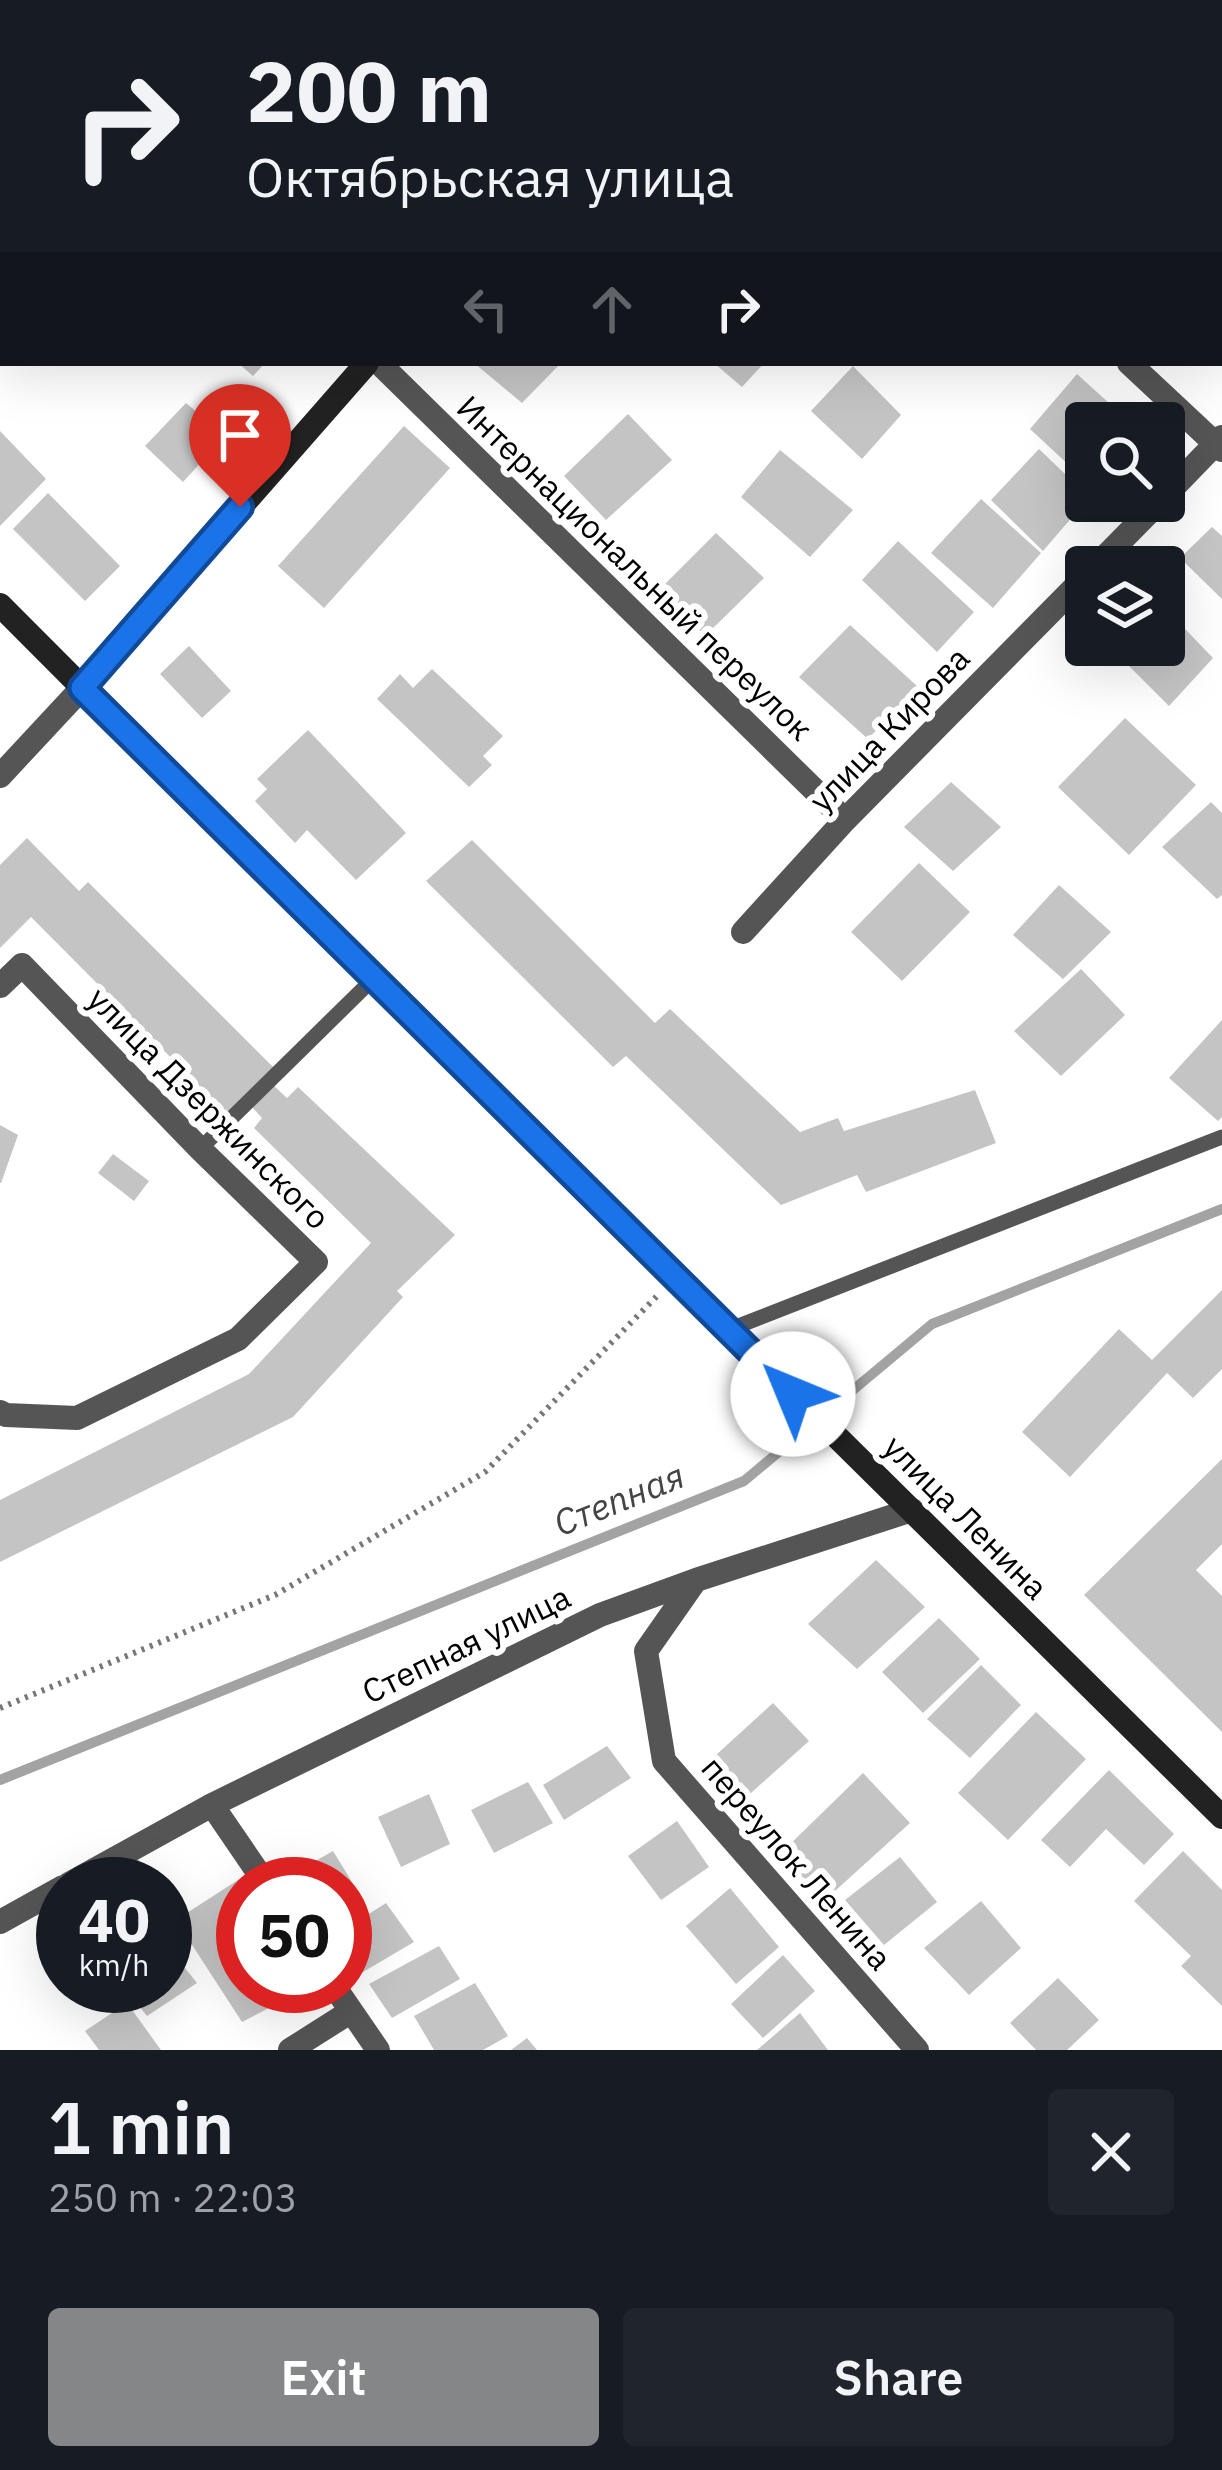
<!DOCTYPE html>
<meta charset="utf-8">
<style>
:root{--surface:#171b24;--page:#20242c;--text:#f1f3f6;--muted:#9ea1a6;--accent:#858687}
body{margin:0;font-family:"IBM Plex Sans",sans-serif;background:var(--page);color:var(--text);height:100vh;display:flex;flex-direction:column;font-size:45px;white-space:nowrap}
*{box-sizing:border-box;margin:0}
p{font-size:39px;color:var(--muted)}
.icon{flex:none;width:66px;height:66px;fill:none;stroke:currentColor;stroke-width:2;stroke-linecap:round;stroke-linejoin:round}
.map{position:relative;height:2050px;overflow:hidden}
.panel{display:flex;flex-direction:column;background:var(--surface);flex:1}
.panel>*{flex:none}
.banner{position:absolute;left:0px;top:0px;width:1224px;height:366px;box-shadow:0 12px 48px #0002;background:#171b24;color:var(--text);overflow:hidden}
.buttons{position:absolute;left:1065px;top:402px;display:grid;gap:24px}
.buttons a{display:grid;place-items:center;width:120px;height:120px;border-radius:12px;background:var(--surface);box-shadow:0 12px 48px #0002;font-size:60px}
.speed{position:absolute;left:36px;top:1857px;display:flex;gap:24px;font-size:60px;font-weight:700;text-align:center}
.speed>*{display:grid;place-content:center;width:156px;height:156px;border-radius:50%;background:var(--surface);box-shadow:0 12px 48px #0002;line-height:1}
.speed small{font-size:30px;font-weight:400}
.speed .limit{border:18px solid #d22;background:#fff;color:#111}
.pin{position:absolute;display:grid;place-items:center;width:102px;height:102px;color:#fff;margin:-123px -51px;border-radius:50% 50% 50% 0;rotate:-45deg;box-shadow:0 0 12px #0007}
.pin .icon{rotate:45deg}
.me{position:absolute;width:132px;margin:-66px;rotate:315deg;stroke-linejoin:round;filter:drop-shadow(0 0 9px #0008)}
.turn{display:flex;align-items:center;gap:42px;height:252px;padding:0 48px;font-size:54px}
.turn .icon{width:156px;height:156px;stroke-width:2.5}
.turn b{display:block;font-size:84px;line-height:102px}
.lanes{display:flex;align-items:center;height:114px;padding:0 48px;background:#0003;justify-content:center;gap:60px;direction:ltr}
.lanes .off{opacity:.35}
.round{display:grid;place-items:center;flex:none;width:126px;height:126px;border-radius:12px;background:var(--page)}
.summary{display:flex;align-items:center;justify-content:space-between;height:204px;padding:0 48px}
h1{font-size:72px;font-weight:600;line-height:90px}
.cta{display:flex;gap:24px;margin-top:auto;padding:24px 48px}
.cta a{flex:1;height:138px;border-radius:12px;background:var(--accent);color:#fff;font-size:48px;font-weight:600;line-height:138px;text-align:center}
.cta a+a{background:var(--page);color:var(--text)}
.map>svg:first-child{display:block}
</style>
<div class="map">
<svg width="1222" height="2050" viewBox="0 0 1222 2050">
<rect width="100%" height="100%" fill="#fff"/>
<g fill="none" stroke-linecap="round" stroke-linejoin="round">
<!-- stream -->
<path stroke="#a3a3a3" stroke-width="10" d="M0,1780L744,1481L932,1324L1222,1209"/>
</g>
<!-- building -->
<path fill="#c4c4c4" d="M238,363H265L253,376Z
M474,363H561L522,403Z
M714,363H764L742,387Z
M853,366L901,415L862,459L811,411Z
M1077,374L1131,423H1086V481L1030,429Z
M186,403L225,436L183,482L145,446Z
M628,414L672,460L606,520L564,476Z
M404,426L450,468L324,608L278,566Z
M0,431L46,479L0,526Z
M1039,449L1086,494V501L1043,551L991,500Z
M780,450L853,510L810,557L741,497Z
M48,493L120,566L85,601L13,529Z
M981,499L1041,553L993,608L931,553Z
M1212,527L1222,536V599L1180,558Z
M716,533L764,578L705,636L659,590Z
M898,541L974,612L937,652L862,580Z
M1164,607L1213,658L1169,706L1120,657L1131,645H1164Z
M850,625L917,686L868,739L799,677Z
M189,646L231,691L202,718L160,674Z
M432,669L503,736L483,756L492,765L469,787L377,699L400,674L413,688Z
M1125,718L1196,785L1129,855L1058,787Z
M308,730L406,833L356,880L307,830L295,843L255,801L267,789L257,779Z
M951,782L1001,827L953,871L904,827Z
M1211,802L1222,813V895L1217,899L1162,847Z
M27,838L79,891L88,882L277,1071L230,1117L31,917L0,948V865Z
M472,840L655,1023L670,1009L800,1132L838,1118L844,1131L975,1090L996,1143L866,1192L857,1175L781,1205L626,1056L613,1067L426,881Z
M919,863L970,912L902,981L851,932Z
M1059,885L1111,932L1063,979L1013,935Z
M1081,969L1125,1015L1061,1076L1014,1031Z
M1222,1020V1117L1218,1121L1169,1078Z
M272,1084L287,1098L298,1087L455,1235L397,1291L403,1297L293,1417L0,1562V1500L249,1374L371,1243L254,1128L262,1118L250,1105Z
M0,1125L18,1135L1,1183H0Z
M113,1154L149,1181L134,1201L98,1173Z
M1222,1290V1369L1193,1398L1167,1373L1070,1477L1022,1432L1119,1329L1152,1360Z
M1222,1459V1544L1196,1570L1222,1596V1732L1084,1595Z
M876,1560L925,1607L857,1669L808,1624Z
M939,1618L980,1659L923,1713L882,1672Z
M981,1665L1021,1705L970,1758L927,1719Z
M773,1703L809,1741L741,1802L705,1765Z
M1036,1712L1086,1759L1008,1840L958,1793Z
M607,1746L631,1778L564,1820L543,1785Z
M1109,1770L1174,1834L1144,1865L1106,1829L1070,1867L1041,1840Z
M863,1773L910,1823L825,1900L780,1854Z
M528,1782L553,1823L494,1853L471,1810Z
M429,1794L450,1844L401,1867L378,1817Z
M677,1821L709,1867L661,1900L628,1856Z
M333,1851L365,1903L345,1914V1884H288L284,1879Z
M1183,1851L1222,1890V2006L1181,1966L1191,1956L1134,1901Z
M900,1857L937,1902L884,1945L845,1900Z
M241,1878L245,1884H243V1986H311L242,2022L176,1920Z
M730,1888L779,1947L736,1984L686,1926Z
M981,1901L1021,1948L969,1995L924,1948Z
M386,1903L414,1942L358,1975L345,1956V1929Z
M165,1943L197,1983L147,2016L123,1986H165Z
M439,1946L460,1979L392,2018L369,1984Z
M783,1955L815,1991L763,2038L731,2004Z
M1058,1978L1099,2020L1067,2050H1036L1010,2023Z
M475,1983L508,2036L483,2050H434L414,2016Z
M127,2003L161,2050H99L85,2031Z
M800,2013L828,2050H757Z
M527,2038L537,2050H511Z"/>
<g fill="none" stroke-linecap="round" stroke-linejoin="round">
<!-- path -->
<path stroke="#777" stroke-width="6" stroke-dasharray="3 6" stroke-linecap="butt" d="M0,1708L275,1595L485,1472L658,1295"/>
<!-- service -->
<path stroke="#555" stroke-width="15" d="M200,1149L373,979
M728,1330L1222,1137"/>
<!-- minor -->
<path stroke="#555" stroke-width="24" d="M735,0L738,3
M0,30L3,33
M379,363L845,820
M1129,363L1222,450
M1164,497L1222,437
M1095,567L1160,501
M0,776L82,688
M743,932L845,820L1086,576
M0,986L22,965L200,1149L316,1262L238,1339L77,1418L6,1415L0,1412
M695,1581L646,1651L664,1761L917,2050
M212,1805L266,1884
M69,1884L212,1805L600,1615L696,1580L912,1510
M0,1922L63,1887
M334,1986L378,2050
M290,2050L350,2012"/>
<!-- secondary -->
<path stroke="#222" stroke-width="24" d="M683,3L686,0
M0,605L373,979L1222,1817
M82,688L367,363"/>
</g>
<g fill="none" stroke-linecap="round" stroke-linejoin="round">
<!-- route casing -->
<g stroke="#114b97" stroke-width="30">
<path id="route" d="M240,507L82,688L793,1394"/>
</g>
<!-- route -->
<use href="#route" stroke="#1a73e8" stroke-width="21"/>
</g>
<g text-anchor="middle" stroke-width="12" stroke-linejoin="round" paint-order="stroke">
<!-- street labels -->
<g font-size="33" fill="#000" stroke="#fff">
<text transform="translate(635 568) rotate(44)" y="12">Интернациональный переулок</text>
<text transform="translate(889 729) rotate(-46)" y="12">улица Кирова</text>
<text transform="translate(209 1108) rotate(45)" y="12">улица Дзержинского</text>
<text transform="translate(966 1517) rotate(45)" y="12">улица Ленина</text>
<text transform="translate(466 1644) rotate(-26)" y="12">Степная улица</text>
<text transform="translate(797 1863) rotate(49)" y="12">переулок Ленина</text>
</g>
<!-- water labels -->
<g font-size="36" font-style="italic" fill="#444" stroke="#fff">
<text transform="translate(619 1499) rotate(-22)" y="13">Степная</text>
</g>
</g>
</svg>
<div class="buttons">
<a><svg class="icon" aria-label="search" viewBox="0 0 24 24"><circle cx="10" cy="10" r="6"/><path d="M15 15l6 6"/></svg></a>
<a><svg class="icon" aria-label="layers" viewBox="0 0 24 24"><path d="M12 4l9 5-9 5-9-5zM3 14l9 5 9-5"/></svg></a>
</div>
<div class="speed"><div>40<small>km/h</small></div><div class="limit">50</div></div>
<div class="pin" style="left:240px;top:507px;background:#d93025"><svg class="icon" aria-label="arrive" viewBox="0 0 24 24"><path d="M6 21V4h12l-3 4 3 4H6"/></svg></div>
<svg class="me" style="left:793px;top:1394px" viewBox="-20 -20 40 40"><circle r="19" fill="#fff"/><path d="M0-13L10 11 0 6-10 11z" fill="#1a73e8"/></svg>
<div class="banner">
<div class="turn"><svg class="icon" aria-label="right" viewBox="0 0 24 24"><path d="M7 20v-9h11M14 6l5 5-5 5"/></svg><div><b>200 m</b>Октябрьская улица</div></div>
<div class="lanes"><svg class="icon off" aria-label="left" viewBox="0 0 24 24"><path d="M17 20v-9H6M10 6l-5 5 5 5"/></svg><svg class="icon off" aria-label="ahead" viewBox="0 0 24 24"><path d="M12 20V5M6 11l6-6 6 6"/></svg><svg class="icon" aria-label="right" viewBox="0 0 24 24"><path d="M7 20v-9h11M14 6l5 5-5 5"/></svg></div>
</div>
</div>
<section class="panel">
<div class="summary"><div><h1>1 min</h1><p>250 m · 22:03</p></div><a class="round"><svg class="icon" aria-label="close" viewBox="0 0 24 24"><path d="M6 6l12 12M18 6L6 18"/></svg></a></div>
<div class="cta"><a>Exit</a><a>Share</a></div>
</section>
